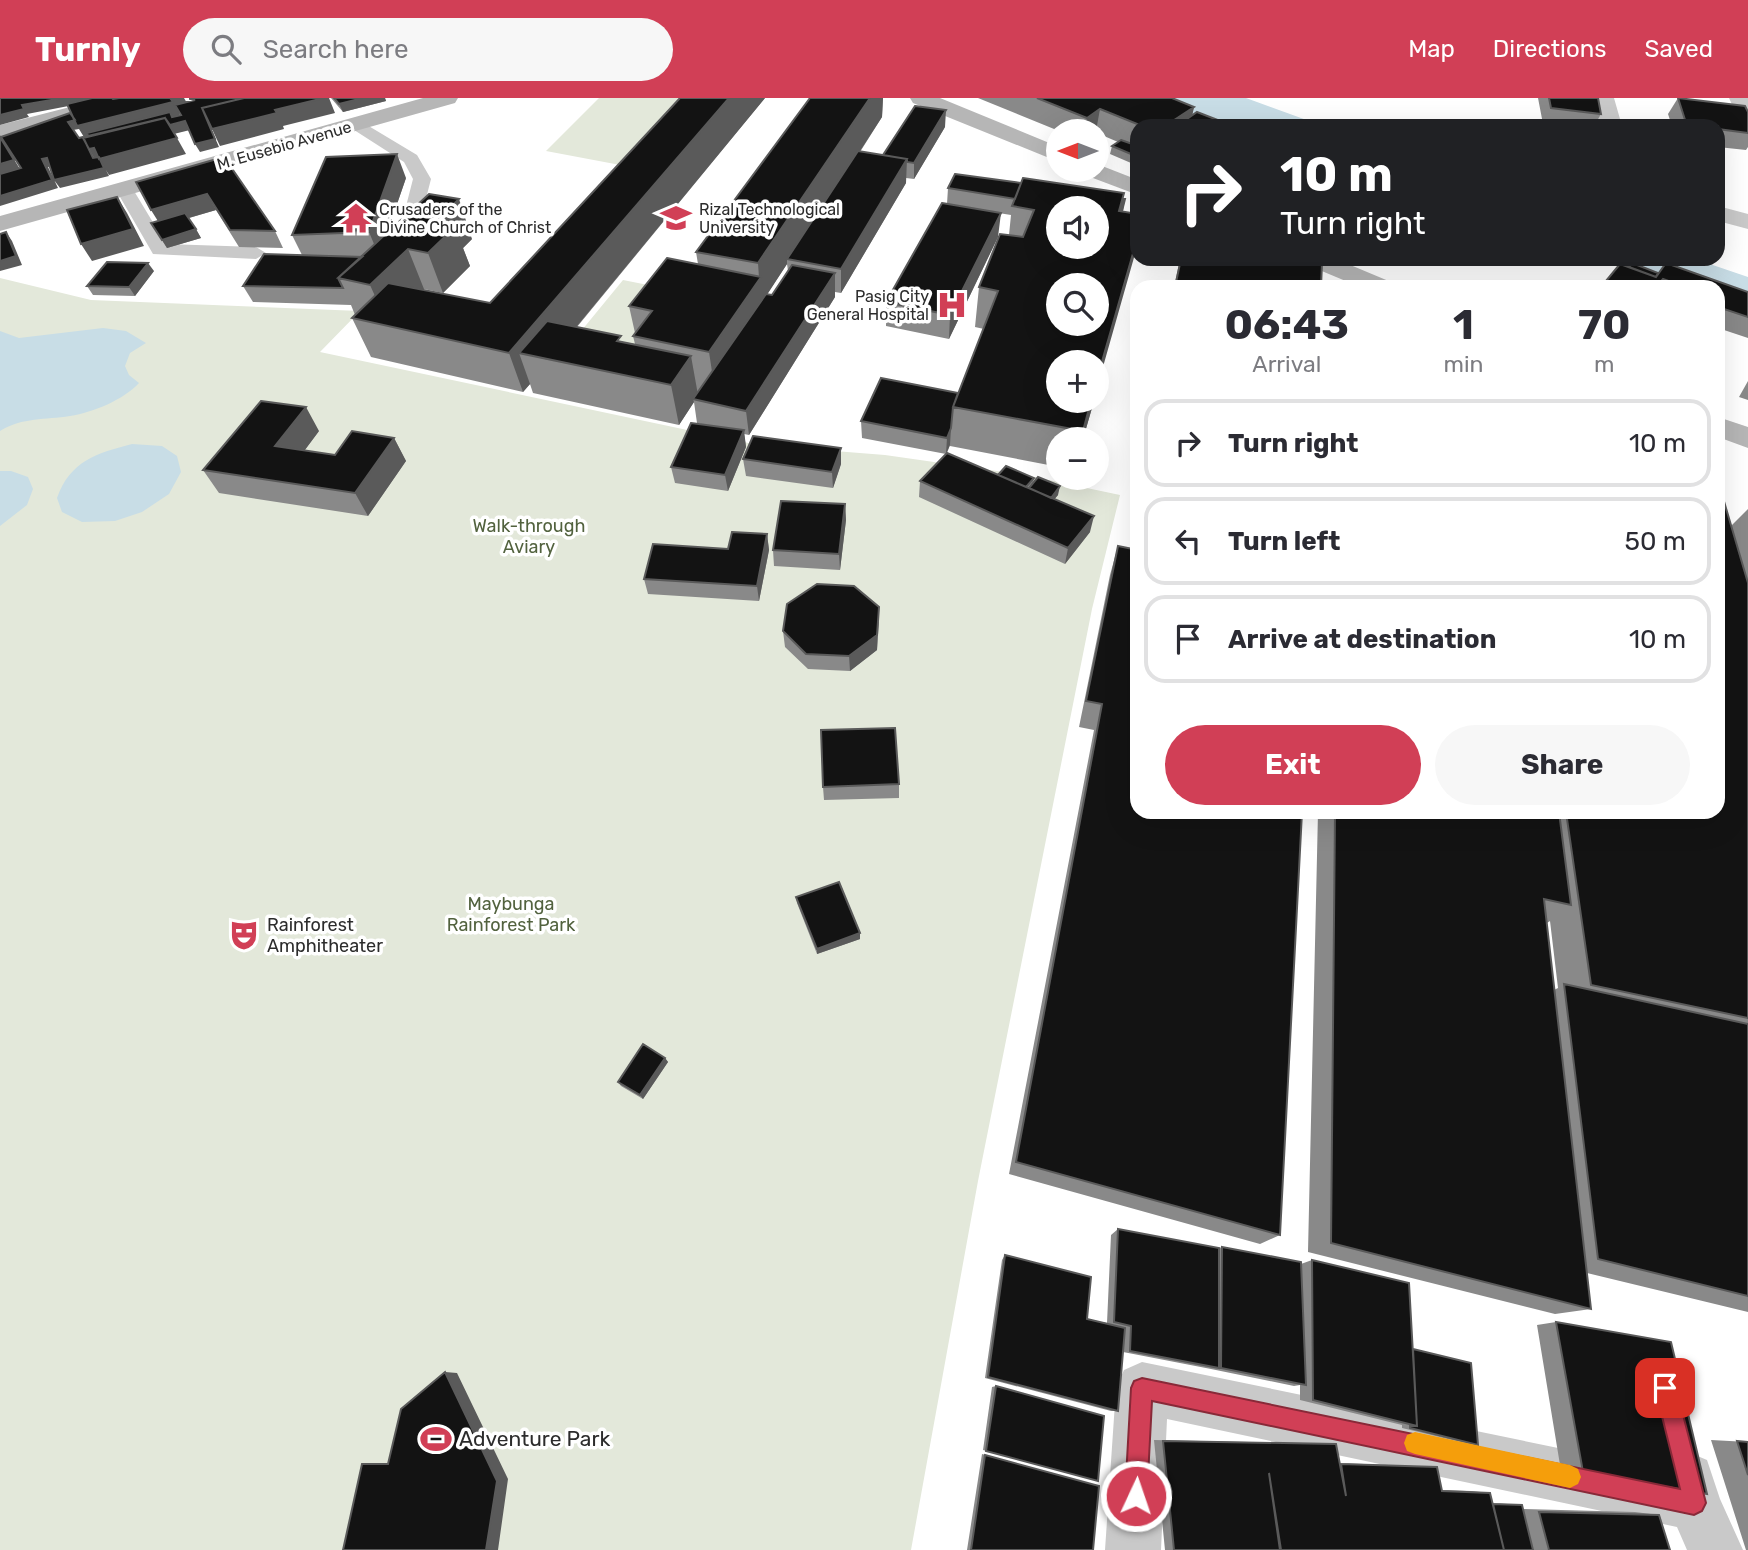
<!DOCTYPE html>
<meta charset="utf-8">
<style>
:root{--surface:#fff;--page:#f7f7f7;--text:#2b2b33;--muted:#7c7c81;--line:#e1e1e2;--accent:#d13f56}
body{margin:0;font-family:Rubik,sans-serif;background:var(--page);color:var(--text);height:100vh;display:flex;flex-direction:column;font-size:26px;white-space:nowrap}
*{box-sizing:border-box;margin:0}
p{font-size:23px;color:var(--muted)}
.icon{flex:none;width:38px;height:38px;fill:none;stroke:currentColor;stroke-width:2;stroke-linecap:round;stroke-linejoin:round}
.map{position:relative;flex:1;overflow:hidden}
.drawer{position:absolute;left:1130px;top:182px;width:595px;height:539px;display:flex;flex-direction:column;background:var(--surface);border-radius:21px;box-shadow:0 7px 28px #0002}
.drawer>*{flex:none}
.top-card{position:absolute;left:1130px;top:21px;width:595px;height:147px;border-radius:21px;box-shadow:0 7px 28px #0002;background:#202124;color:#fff;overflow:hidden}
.needle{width:46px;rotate:270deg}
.controls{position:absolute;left:1046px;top:21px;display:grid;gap:14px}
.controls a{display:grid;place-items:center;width:63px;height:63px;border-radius:50%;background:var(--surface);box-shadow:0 7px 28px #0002;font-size:35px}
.pin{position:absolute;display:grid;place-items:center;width:60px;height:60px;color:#fff;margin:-30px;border-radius:14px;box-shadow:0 4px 10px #0006}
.me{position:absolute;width:77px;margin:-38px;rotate:3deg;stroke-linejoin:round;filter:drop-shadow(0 0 5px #0008)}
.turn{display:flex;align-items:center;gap:24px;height:147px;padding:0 35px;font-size:32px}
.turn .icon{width:91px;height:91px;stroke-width:2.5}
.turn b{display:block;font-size:49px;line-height:60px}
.eta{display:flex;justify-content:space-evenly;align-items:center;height:119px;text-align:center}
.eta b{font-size:42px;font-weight:700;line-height:49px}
.action{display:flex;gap:14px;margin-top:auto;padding:14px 35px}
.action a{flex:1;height:80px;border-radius:42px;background:var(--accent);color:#fff;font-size:28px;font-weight:700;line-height:80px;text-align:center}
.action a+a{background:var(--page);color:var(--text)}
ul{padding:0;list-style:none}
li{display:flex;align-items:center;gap:21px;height:88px;margin:0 14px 10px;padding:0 21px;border:4px solid var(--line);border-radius:21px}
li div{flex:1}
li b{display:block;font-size:26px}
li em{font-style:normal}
header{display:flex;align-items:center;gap:42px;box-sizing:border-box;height:98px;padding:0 35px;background:var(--accent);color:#fff}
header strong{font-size:33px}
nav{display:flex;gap:38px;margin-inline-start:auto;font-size:24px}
.search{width:490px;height:63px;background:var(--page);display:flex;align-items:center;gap:18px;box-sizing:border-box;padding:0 24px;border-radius:38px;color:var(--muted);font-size:26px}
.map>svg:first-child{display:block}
</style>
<header>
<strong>Turnly</strong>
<div class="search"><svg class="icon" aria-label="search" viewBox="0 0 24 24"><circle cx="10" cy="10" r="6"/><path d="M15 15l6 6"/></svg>Search here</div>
<nav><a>Map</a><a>Directions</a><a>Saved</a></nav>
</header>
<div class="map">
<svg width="1748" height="1452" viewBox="0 0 1748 1452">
<rect width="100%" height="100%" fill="#fff"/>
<!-- green -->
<path fill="#e3e8da" d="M599,0H716L652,73L546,53Z
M0,180L91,202L360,213L320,254L758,347L885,357L1025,377L1120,397L1092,511L978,1083L911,1452H0Z
M623,182L678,193L618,273L559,260Z"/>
<!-- water -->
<path fill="#c8dde6" d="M1150,0H1246L1323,28H1225Z
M1611,161H1695L1748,179V210L1718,189H1688Z
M103,230L126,233L146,245L130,255L125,268L129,277L139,285C123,302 94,314 70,318C45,322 23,319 0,333V233L19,240Z
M132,346L162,348L177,358L181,374L169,396L142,414L115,423L82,424L62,414L57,400C70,363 97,355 132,346Z
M0,373H11L28,379L33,391L27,407L0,428Z"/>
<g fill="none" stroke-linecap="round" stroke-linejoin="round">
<!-- lane -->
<path fill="#c9c9c9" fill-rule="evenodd" d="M357,21L417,57L431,81L413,151H399L396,147L413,81L404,64L351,30L348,26Z
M125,87L131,88L166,146L256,149L266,155L256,161L153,156L116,92Z"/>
<!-- street -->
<path fill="#c9c9c9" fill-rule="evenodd" d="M1592,0H1614L1622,28H1600Z
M1729,0H1748V26L1740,24Z
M1718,108L1748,116V131L1718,123Z
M1142,1264L1665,1372L1669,1362L1688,1354L1707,1362L1720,1401L1743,1452H1687L1677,1429L1167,1321L1161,1452H1105L1116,1290L1124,1272Z"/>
<!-- secondary -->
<path fill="#b6b6b6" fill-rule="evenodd" d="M105,0H141L138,5L0,41V27Z
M423,0H458L455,5L0,133V118Z
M910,0H940L1059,49V64L913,5Z
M1097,66L1138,82V97L1085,77L1081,72H1097Z
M1301,161H1336L1391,184L1395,189H1360L1305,166Z
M1718,319L1748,329V350L1718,339Z"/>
</g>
<!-- wall -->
<path fill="#898989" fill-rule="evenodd" d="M331,0H385L386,3L343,14Z
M680,0H765L577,229L623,244L635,246L633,238L635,235L629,208L698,166L696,154L810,0H883L882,19L860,54L883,57L945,29L914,81L906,80V85L841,195L835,194V199L749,337L744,336L746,349L728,393L675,385L671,369L709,328L697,325L694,304L679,327L533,295L530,286L523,294L371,259L352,220L355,217L351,207L253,204L243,188L302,157L292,137L406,80L387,135L472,141L463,150L470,168L443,195L424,191L423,192L490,205ZM787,166L788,173L772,197L767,196Z
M978,0H1172L1194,9L1192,17L1233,28H1138V68L1110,56L1112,48L1118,44L1097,35V33H1059Z
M1538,0H1598L1601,16L1594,28H1558L1543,26Z
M1678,0L1748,14V49L1746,52L1718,49V28H1672L1668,16Z
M224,59L275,133L283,150L239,149L216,112L189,120L201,140L167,150L151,125L158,123Z
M1021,85L1124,95L1123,101H1125L1123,113L1135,156L1059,303H1094L1083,341H1059V369L950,348V347L947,355L998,377L1034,380L1033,385L1058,397L1054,401L1090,434L1065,466L919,399L920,383L946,356L862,340L861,323L958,295L984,231L975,229L979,189L1009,137L1011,117L986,113L998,139L949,241L886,228V204L947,106L948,90Z
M1180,161H1295L1321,189H1174Z
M1629,169L1748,194V240L1718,230V189H1601Z
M154,173L135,198L93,197L87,188Z
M1748,283V302L1739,299Z
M319,333L304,353L335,357L394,340L406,363L368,418L219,395L203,372Z
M743,361L841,366L833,390L746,378Z
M845,406L846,422L840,472L774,468L773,452Z
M1748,411V1214L1587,1175L1591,1211L1555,1216L1308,1154L1318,714H1718L1731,428ZM1550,823L1558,890L1554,892L1547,825Z
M767,436L769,452L759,503L648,496L644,481Z
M1138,439V714L1280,1137L1260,1146L1009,1076L1094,632L1079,629L1110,477L1118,448L1135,451Z
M879,524L877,552L850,573L808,571L785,549L783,533Z
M899,686V700L824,702L823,689Z
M796,799L860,835V841L817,856L797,805Z
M665,960L668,964L643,1001L621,988L618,984Z
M1118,1131L1219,1150L1222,1149L1301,1166L1312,1162L1413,1251L1478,1347L1469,1346L1402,1330V1327L1300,1302V1287L1294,1288L1211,1271L1123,1254L1118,1313H1111L985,1280L1002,1162L1005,1157L1087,1221L1107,1225L1111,1137Z
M1556,1224L1707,1396L1682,1394L1561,1373L1537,1227Z
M996,1288L1098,1383L983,1352L992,1289Z
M1154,1342L1336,1346L1340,1365L1437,1369L1442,1392L1471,1393L1490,1395L1492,1405L1522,1407L1523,1411L1635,1414L1659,1417L1670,1452H1165Z
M1711,1342L1748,1344V1452H1746Z
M982,1356L1099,1388L1093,1452H967Z"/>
<!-- shaded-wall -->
<path fill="#5a5a5a" d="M63,0H103L84,5L27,16L29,19L0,27V17L22,7Z
M170,0H184L191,12L179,15L181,20L87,44L79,31L73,32L68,24L75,22L122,17Z
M324,0H329L335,15L283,28L284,31L220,48L212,31L275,12Z
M363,0H385L386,3L343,14L339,6Z
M729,0H765L549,262L519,255L530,286L523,294L509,255Z
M870,0H883L882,19L790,161H787V166L763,203L715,293L709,254L759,180L758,165Z
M1194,9L1190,28H1165Z
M1100,11L1096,33H1084L1087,20Z
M946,12L945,29L914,81V65Z
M255,15L209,26L219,49L200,54L195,46L204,18Z
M185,23L190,32L97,55L101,60L177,40L186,56L109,77L106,72L109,78L60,90L54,82L104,70L103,67L99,68L93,59L98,68L83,39L90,51L94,50L92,46Z
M0,39L25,79L0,86Z
M397,56L406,80L379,158L369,134Z
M47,60L53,68L48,69L58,90L0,108V98L42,61Z
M907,61L906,85L841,195V171Z
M207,96L216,112L161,128L151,112Z
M117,99L127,115L144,148L92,163L81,146Z
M459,101L472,141L463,150L470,168L443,195L428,155L435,124Z
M1001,115L998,139L949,241L950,217Z
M196,131L201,140L167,150L162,142Z
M6,134L12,143L22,167L0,173V163Z
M1138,138L1135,156L1097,290V281Z
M408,151L424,191L388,227L370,187Z
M148,165L154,173L135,198L129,189Z
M835,175V199L749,337L746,313Z
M691,258L698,297L693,301L694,304L679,327L671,287Z
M1091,303H1094L1083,341H1081Z
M306,309L319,333L290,372L275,348Z
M951,330L950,347L946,356L947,340Z
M744,332L746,349L728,393L725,377Z
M394,340L406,363L368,418L355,395Z
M841,350V366L833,390L832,374Z
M1060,388L1058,397L1045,413L1047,405Z
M845,406L846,422L840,472L839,456Z
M1094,418L1090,434L1065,466L1068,450Z
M767,436L769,452L759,503L757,488Z
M879,509L877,552L850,573L849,558Z
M860,835V841L817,856V851Z
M665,960L668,964L643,1001L640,997Z
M445,1274L457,1275L508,1381L498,1452H486Z"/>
<!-- building -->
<path fill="#131313" stroke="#5a5a5a" stroke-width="2" fill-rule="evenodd" d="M0,0H63L22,7L24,11L0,17Z
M92,0H112L113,1L119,0H170L173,4L77,28L67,6Z
M190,0H244L202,10L215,41L195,46L185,23L170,27L165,20L88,38L87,35L170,14L172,19L181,17L175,7L195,2L190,1Z
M244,0H324L275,12L277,15L212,31L202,10Z
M334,0H363L339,6Z
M680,0H729L509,255L352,220L388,185L490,205Z
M810,0H870L758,165L696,154Z
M1037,0H1172L1194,9L1165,28H1142L1100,11L1087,20Z
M1549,0H1598L1601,16L1551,10Z
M1678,0L1745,8L1748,14V35L1718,31V28H1687Z
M915,8L946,12L914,65L907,64V61L883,57Z
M1197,14L1233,28H1177Z
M70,15L75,22L68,24L79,40L83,39L93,60L99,59L104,70L54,82L47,60L42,61L52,82L0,98V76L21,70L1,39Z
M165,20L177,40L99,61L94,50L89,51L83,40Z
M1244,24L1254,28H1238Z
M0,39L14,62L0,66Z
M1121,42L1138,48V59L1112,48Z
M858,53L907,61L841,171L787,161Z
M397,56L369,134L292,137L326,59Z
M224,59L275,133L230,132L207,96L151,112L136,84Z
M955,76L1021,85L1015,101L948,90Z
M1023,80L1124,95L1119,113L1138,116V138L1097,281V264H1059V303H1091L1083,333L953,309L998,193L979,189L1000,136L1023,139L1034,112L1012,108ZM1059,110H1097V149H1059ZM1059,187H1097V226H1059Z
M429,96L459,101L435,124L456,128L428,155L408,151L370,187L338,180Z
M117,99L133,131L81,146L67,112Z
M1123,101H1125L1122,113H1120Z
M942,105L1001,115L950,217L886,204Z
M185,115L196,131L162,142L151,125Z
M6,134L16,158L0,163V136Z
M264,156L362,159L338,180L343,190L243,188Z
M667,160L761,179L709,254L633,238L652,213L629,208Z
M1181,161H1295L1322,165L1321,189H1175Z
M107,164L148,165L129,189L87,188Z
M1632,165L1658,175L1656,179L1629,169Z
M1666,165L1748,194V219L1718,209V189H1685L1663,181L1656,189H1601L1620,166L1656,179Z
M792,167L835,175L746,313L693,301L766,196L772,197Z
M547,223L621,238L617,243L691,258L671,287L519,255Z
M881,280L958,295L953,309L951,330L947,340L861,323Z
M261,303L306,309L275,348L335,357L352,333L394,340L355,395L203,372Z
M691,325L744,332L725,377L671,369Z
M753,338L841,350L832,374L743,361Z
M947,355L1094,418L1068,450L920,383Z
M1006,368L1034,380L1026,389L998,377Z
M1038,379L1060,388L1051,400L1029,390Z
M1718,383L1748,485V920L1591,887L1566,714H1718Z
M781,403L845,406L839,456L773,452Z
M732,434L767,436L757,488L644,481L653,446L728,451Z
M1118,448L1138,452V714H1302L1280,1137L1016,1064L1102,606L1086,603Z
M817,486L854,488L879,509L877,537L849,558L806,556L783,533L787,506Z
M895,630L899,686L823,689L821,632Z
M1335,714H1559L1571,807L1544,801L1591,1211L1331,1145Z
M839,784L860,835L817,851L796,799Z
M1564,886L1748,926V1198L1598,1161Z
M643,946L665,960L640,997L618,984Z
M1118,1131L1219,1150V1270L1130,1253L1131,1228L1114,1224Z
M1222,1149L1301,1164L1306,1287L1221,1270Z
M1005,1157L1091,1179L1087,1221L1125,1230L1118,1313L988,1279Z
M1312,1162L1409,1185L1417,1328L1313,1302Z
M1556,1224L1671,1244L1707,1396L1583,1374Z
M1413,1251L1471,1265L1478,1347L1410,1330V1328H1417Z
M445,1274L497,1383L486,1452H343L362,1366H388L401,1311Z
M996,1288L1104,1318L1098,1383L986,1353Z
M1163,1343L1336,1346L1346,1398L1341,1366L1437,1369L1442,1393L1490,1395L1504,1452H1281L1269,1375L1280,1452H1174Z
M1737,1343L1748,1344V1377Z
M985,1357L1099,1388L1093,1452H971Z
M1493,1406L1522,1407L1533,1452H1504Z
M1539,1414L1659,1417L1670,1452H1549Z"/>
<!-- route -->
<path fill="#d13f56" stroke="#882938" stroke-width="2" d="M1142,1280L1680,1391L1655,1290L1658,1283L1665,1280L1673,1283L1676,1290L1706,1405L1702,1413L1694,1417L1152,1303L1147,1398L1144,1406L1136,1409L1128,1406L1125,1398L1131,1290L1134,1283Z"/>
<!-- slow -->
<path fill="#f59e0b" d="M1415,1334L1570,1367L1578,1371L1581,1379L1578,1386L1570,1390L1415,1356L1407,1353L1404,1345L1407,1337Z"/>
<!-- icons -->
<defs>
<g id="temple-bare" transform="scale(2.415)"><path d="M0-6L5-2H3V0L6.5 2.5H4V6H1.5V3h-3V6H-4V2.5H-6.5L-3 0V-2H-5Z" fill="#d13f56" stroke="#fff" stroke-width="2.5" paint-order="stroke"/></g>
<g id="university-bare" transform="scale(2.415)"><path d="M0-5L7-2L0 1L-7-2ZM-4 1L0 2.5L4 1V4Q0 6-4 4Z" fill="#d13f56" stroke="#fff" stroke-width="2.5" paint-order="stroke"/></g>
<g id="hospital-bare" transform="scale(2.415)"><path d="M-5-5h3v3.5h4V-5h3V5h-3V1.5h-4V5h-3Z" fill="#d13f56" stroke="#fff" stroke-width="2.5" paint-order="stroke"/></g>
<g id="theatre-bare" transform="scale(2.415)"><path d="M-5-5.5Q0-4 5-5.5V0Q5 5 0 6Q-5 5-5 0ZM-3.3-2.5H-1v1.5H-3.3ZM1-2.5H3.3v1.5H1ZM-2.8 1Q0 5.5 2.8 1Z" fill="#d13f56" stroke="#fff" stroke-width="2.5" paint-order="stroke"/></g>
<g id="stadium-bare" transform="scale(2.415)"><path d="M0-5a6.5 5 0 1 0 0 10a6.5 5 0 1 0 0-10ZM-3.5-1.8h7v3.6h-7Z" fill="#d13f56" stroke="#fff" stroke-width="2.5" paint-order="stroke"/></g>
</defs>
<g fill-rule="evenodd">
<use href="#temple-bare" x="356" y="120"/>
<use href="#university-bare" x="676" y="120"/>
<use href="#hospital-bare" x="952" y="207"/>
<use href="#theatre-bare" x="244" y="837"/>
<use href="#stadium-bare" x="436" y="1341"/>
</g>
<g text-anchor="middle" stroke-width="7" stroke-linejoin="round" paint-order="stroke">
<!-- far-street labels -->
<g font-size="16" fill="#2c2c2c" stroke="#fff">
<text transform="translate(284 47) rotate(-16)" y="6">M. Eusebio Avenue</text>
</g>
<!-- far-poi labels -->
<g font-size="16" fill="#2c2c2c" stroke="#fff" text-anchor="start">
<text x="379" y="117">Crusaders of the<tspan x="379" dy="18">Divine Church of Christ</tspan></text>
<text x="699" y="117">Rizal Technological<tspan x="699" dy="18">University</tspan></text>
<text x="929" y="204" text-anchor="end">Pasig City<tspan x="929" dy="18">General Hospital</tspan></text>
</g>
<!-- park labels -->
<g font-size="18" fill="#52623e" stroke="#fff">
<text x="529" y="434">Walk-through<tspan x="529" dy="21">Aviary</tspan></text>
<text x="511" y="812">Maybunga<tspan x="511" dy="21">Rainforest Park</tspan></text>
</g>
<!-- poi labels -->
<g font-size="18" fill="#2c2c2c" stroke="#fff" text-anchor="start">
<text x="267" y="833">Rainforest<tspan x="267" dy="21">Amphitheater</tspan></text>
</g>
<!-- near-poi labels -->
<g font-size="21" fill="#2c2c2c" stroke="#fff" text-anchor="start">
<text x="459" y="1348">Adventure Park</text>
</g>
</g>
</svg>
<div class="controls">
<a><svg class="needle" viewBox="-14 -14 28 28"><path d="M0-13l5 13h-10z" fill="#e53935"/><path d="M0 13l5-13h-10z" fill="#7c7c81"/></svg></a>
<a><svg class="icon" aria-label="sound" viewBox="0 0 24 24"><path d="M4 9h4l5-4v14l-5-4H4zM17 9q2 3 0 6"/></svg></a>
<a><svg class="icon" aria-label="search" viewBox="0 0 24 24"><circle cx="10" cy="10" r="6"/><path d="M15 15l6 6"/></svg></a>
<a>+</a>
<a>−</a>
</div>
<div class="pin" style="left:1665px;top:1290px;background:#d93025"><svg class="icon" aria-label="arrive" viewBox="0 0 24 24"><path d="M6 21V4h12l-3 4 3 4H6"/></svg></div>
<svg class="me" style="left:1136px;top:1398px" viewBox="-20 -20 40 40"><circle r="17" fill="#d13f56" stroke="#fff" stroke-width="3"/><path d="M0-11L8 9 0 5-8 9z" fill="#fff"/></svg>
<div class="top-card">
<div class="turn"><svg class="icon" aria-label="right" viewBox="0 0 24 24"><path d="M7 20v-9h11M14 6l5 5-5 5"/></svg><div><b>10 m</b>Turn right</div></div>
</div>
<section class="drawer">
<div class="eta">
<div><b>06:43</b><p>Arrival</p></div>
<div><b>1</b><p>min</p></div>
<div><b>70</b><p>m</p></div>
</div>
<ul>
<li><svg class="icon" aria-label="right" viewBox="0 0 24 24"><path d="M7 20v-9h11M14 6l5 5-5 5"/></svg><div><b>Turn right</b></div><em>10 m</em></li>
<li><svg class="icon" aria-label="left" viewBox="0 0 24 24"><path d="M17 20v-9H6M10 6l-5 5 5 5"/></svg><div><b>Turn left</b></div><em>50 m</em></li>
<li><svg class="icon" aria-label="arrive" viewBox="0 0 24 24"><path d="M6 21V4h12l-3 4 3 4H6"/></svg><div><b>Arrive at destination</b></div><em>10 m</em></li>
</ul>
<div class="action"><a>Exit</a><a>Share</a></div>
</section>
</div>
